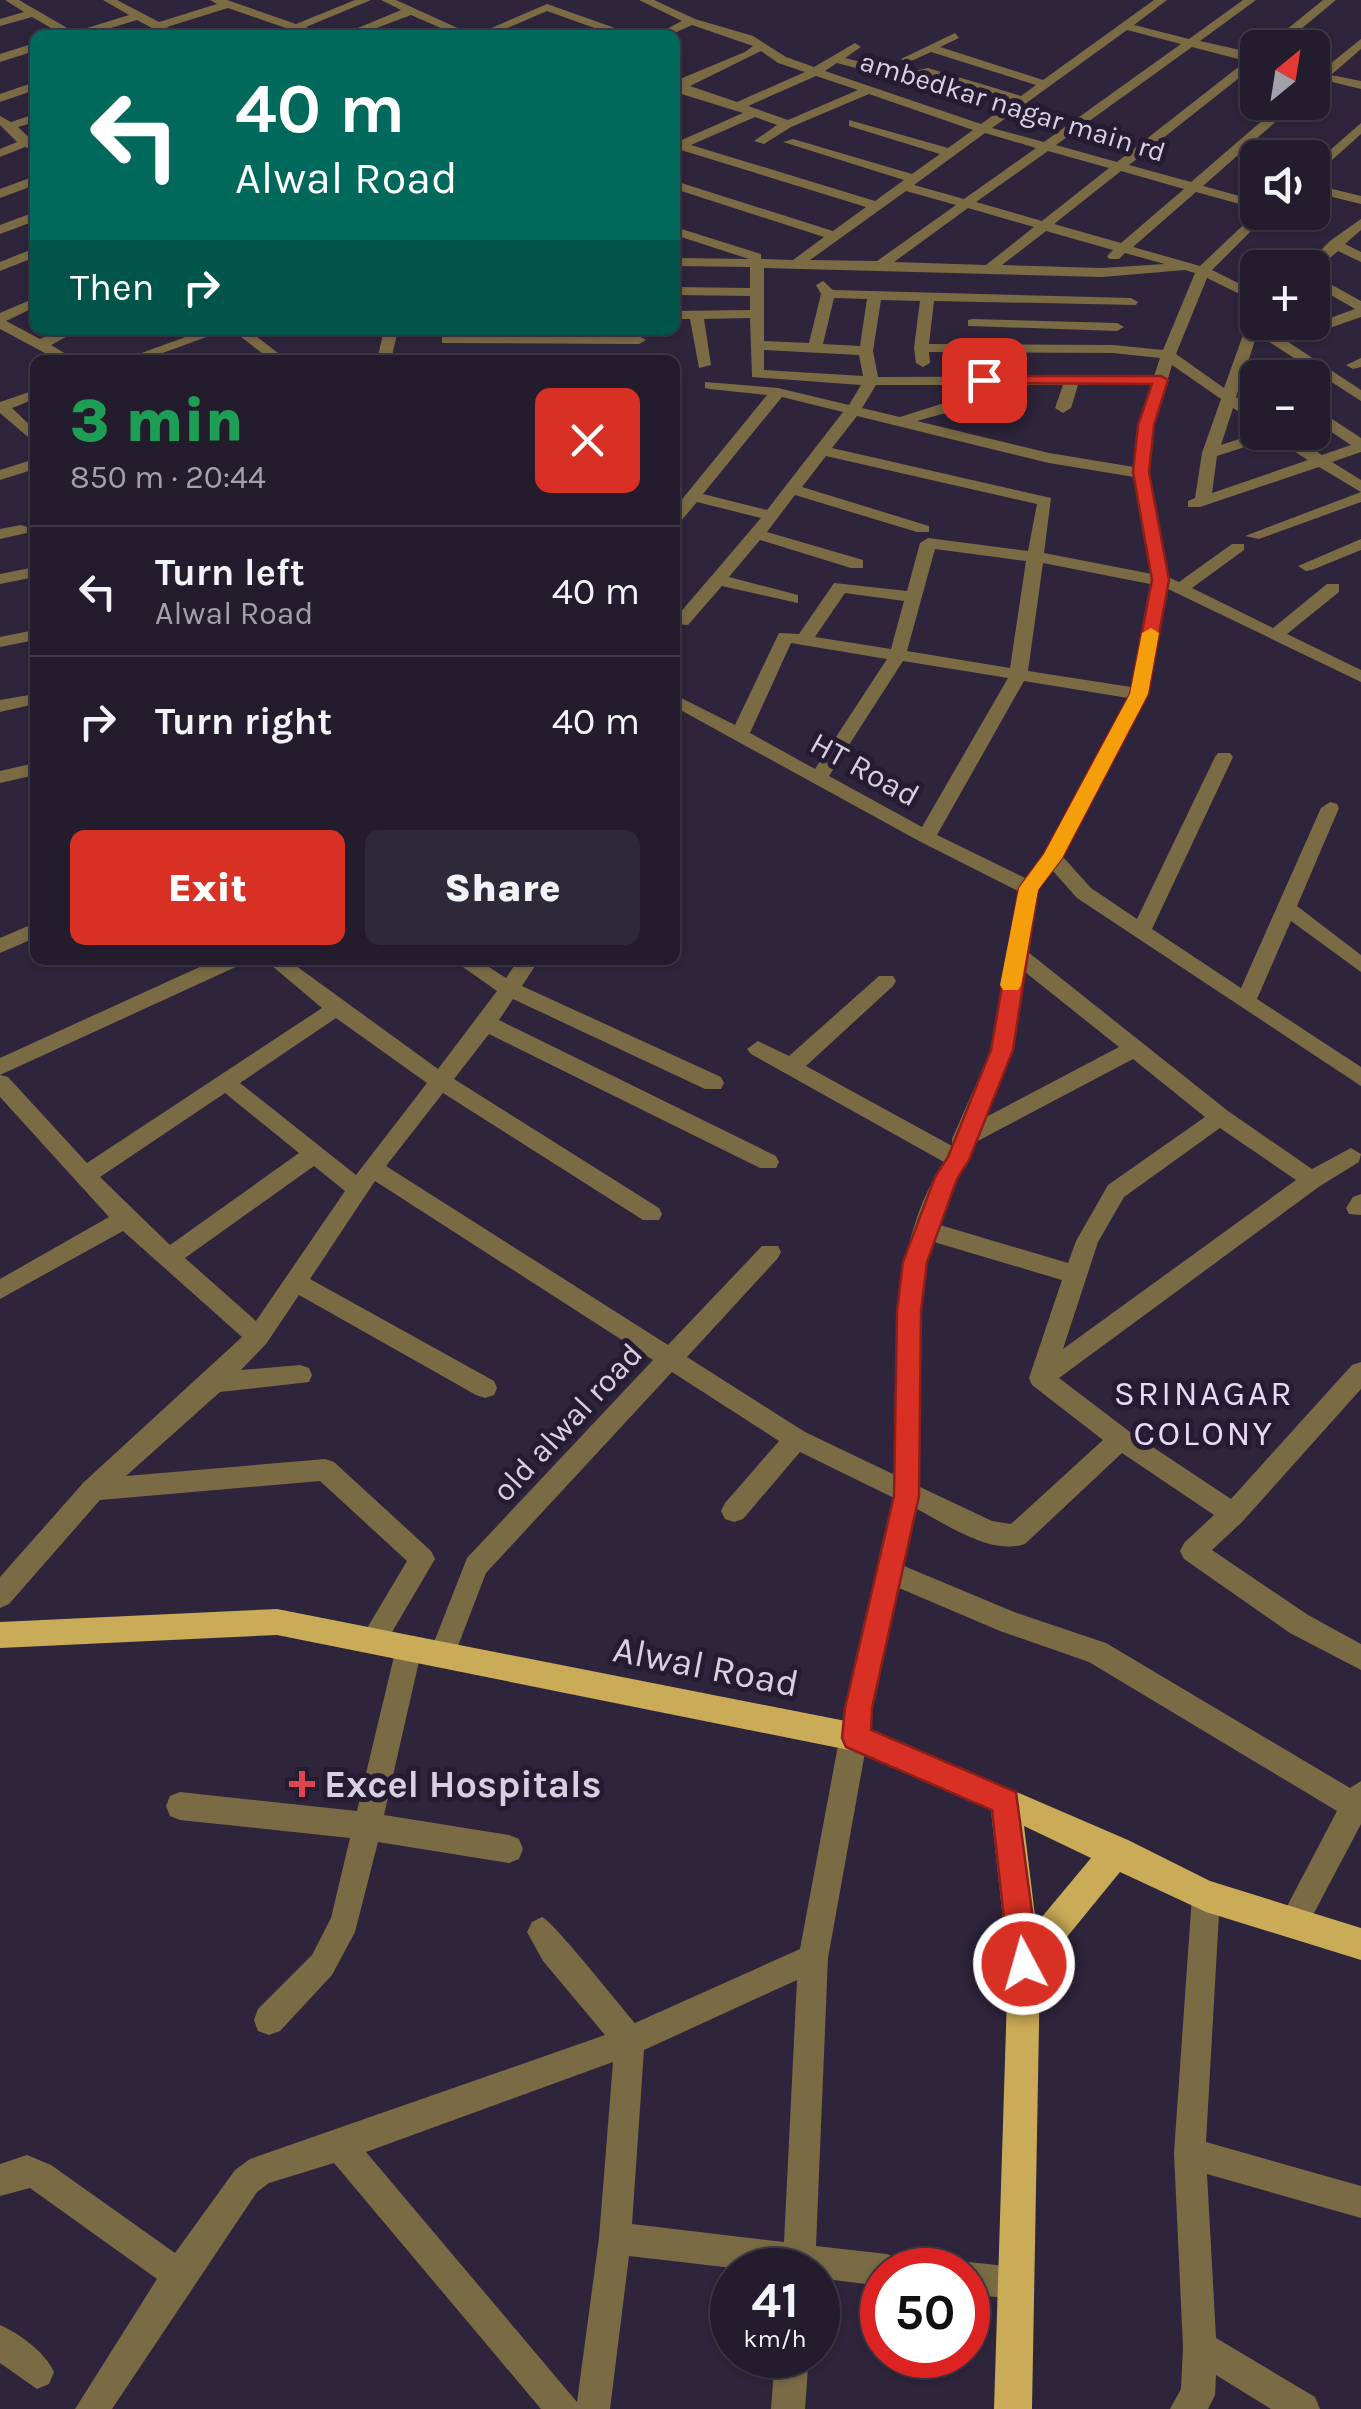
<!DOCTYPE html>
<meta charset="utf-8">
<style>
:root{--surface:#221c2d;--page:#2e2939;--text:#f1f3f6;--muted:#a2a1aa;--line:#3f3a49;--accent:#d93025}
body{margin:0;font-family:Karla,sans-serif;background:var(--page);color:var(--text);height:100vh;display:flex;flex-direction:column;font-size:38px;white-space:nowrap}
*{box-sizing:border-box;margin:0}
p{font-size:32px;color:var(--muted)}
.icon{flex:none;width:55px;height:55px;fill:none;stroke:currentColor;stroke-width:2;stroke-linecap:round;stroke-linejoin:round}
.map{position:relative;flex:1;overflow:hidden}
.sheet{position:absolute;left:30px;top:355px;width:650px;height:610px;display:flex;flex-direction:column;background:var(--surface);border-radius:15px;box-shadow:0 2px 8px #0004,0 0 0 2px var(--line)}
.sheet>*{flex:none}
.guide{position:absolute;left:30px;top:30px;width:650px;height:305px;border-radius:15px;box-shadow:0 2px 8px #0004,0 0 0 2px var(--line);background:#00695c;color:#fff;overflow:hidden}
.needle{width:65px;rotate:30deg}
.fabs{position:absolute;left:1240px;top:30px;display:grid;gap:20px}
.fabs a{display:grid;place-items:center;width:90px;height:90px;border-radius:15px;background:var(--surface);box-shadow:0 2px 8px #0004,0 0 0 2px var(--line);font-size:50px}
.speed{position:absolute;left:710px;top:2248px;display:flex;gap:20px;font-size:50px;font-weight:700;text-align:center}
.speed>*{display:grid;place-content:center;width:130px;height:130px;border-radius:50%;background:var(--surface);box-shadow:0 2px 8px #0004,0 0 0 2px var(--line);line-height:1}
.speed small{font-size:25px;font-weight:400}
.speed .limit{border:15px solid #d22;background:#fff;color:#111}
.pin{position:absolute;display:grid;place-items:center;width:85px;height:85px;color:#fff;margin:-42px;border-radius:20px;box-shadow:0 5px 15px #0006}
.me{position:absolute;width:110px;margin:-55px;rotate:354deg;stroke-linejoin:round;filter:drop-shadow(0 0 8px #0008)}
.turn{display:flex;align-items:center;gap:35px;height:210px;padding:0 40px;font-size:45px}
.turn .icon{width:130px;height:130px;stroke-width:2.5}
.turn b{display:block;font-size:70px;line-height:85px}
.then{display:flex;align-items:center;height:95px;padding:0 40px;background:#0003;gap:20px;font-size:38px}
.round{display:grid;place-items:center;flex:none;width:105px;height:105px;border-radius:15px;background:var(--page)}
.head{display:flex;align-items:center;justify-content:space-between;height:170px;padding:0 40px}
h1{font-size:60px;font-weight:800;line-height:75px;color:#1e9e55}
.primary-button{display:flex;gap:20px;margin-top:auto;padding:20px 40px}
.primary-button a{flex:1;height:115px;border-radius:15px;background:var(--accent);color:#fff;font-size:40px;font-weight:800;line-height:115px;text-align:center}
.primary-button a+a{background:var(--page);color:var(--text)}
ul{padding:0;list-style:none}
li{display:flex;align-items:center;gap:30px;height:130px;padding:0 40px;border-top:2px solid var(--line)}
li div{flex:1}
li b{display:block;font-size:38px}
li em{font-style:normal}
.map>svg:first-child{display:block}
</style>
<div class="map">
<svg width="1361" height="2409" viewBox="0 0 1361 2409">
<rect width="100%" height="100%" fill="#2e253c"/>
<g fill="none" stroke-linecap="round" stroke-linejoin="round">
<!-- minor -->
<path fill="#7a6b45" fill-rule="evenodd" d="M5,0H19L74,32L129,15L103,0H117L159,22L217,4L210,0H227L296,24L355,0H371L306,27L323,35H306L228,8L167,27L180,35H165L137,20L88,35H63L32,17L0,26V19L24,12Z
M381,0H396L473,35H457L411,15L358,35H341L401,10Z
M639,0H654L695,19L753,36L786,57L814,67L855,43L861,47L845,58L905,73L928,68L1021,96L1036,85L931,52L907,63L901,59L955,33L959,38L940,47L1043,80L1154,0H1167L1134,25L1189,39L1243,0H1256L1200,41L1258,54V63L1129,165L1191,182L1284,102H1298L1203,186L1258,201V209L1196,192L1133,247L1200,266L1258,211L1270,212L1212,270L1258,293V303L1207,278L1176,354L1224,388L1253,307L1258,306V322L1361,390V401L1257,334L1248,362L1269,378H1258V381L1244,373L1236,397L1258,412V423L1233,408L1221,445C1273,428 1275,425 1322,455L1351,445L1312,419V408L1317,409L1361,438V452L1332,462L1361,480V492L1319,467L1200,507H1188V501L1195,498L1202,453L1221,399L1172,365L1154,425L1149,473L1168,577L1179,582L1232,544H1244V550L1192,588L1273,628L1327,584H1339V592L1287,634L1361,670V682L1166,588L1148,694L1063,857L1091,888L1137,919L1215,757L1218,753H1230L1233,757L1152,929L1241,988L1321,808L1330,802L1337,804L1339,808L1297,906L1361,955V972L1291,921L1257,999L1361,1067V1086L1077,898L1053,871L1038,889L1028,952L1228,1111L1312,1169L1351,1148L1361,1154L1359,1162L1320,1186L1059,1378L1130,1432L1231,1499L1352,1365L1361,1362V1389L1242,1522L1212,1550L1308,1615L1361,1644V1670L1290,1633L1184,1559L1180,1551L1184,1543L1214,1515L1122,1453L1025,1544C991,1556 946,1524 917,1509L904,1566L1014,1612L1106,1643L1350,1788L1361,1781V1824L1304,1932L1294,1937L1284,1932L1279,1922L1284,1912L1337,1811L1089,1662L1000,1631L899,1588L873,1708L828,1958L816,2246L887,2254L898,2259L903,2270H882V2286L818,2278V2270H750L629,2256L610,2409H541L334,2163L269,2183L257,2192L112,2409H75L157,2279L30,2188L0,2196V2164L27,2155L51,2165L175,2253L235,2170L250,2159L605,2035L543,1961L527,1932L532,1922L542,1917C554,1922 620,2006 635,2023L800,1949L845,1708L894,1498L800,1452L743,1519L734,1522L725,1519L721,1511L725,1503L779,1441L672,1372L486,1573L451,1664L442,1667L433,1664L429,1655L467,1558L653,1360L375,1181L310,1279L494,1381L497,1388L494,1395L485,1398L476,1395L299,1295L266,1344L241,1370L300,1365L309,1368L312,1375L309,1382L220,1392L126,1476L325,1459L334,1462L431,1551L435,1559L382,1649L373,1652L364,1649L360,1640L407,1561L320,1481L100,1500L9,1604L0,1608V1577L84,1482L242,1337L123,1231L0,1299V1279L109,1217L0,1097V1075L8,1077L87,1163L322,1008L265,960H288L438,1069L497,991L453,960H478L506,978L518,960H539L522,986L721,1077L724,1083L721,1089H705L513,999L499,1020L776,1156L779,1162L776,1168H760L489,1034L454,1079L659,1208L662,1214L659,1220H643L443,1093L386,1166L668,1345L762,1246H778L781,1252L778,1258L687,1357L805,1432L895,1475C896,1373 886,1249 944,1162L751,1054L747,1049L758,1041L789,1056L879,976H893L896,981L893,986L806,1066L952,1146V1139L991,1050L1018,891L919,841L675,707V695L735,725L779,633L799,634L834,583L907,591L920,543L928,538L1028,551L1037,504L826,456L802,487L929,526V532H917L795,495L767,532L863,560V568H851L760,540L729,577L798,595V603L722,586L688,625L675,624V613L679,614L761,518L697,502L681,521L675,523V508L767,395L710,389L705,388V382L778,388L849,405L861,385L752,377L750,318L704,319L711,365L699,368L690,319H675V311L750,310V296L675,295V287L750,288V267L675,266V258L749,259L675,235V227L761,254V259L793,260L824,237L675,189V181L833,231L866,207L681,150L675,152V143L743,113L675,92V81L745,52L753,46L692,25L670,35H655L682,21ZM1127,30L1181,44L1044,142L992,128ZM1192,47L1246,61L1117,162L1056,145ZM761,51L778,63L805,72L737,102L690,86ZM837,63L905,81L928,76L1013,101L981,124L825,71ZM816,76L858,90L788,120L748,106ZM869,94L973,130L948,148L849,120V126L940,154L912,174L793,139L783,142L904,180L875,201L691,145L755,117L777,125L754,141L764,144L791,127ZM985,133L1036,148L964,199L914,185ZM1048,151L1109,168L1042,221L976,202ZM1121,171L1184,189L1121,243L1054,224ZM906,191L956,205L877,261L810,260ZM968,208L1034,227L986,265L894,262ZM1046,231L1113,250L1107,256L1109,259H1119L1125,253L1165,264L1102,268L1002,265ZM764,268L1102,277L1185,270L1195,273L1163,350L1113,345L929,344L934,301L1136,305L1138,302L1131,298L833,290L823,281L816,285L821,294L809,343L764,341ZM834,298L867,299L860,346L823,344ZM881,300L920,301L914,348L916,363L923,367L930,363L929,352L1113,353L1160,358L1154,376L878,377L873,351ZM764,350L859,355L863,376L764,370ZM1151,384L1138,425L1134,467L1049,453L917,421L942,414L1008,411L1019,385H1063L1055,408L1063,413L1071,408L1078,385ZM876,385H1004L997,404H941L900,417L862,408ZM782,397L843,412L767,510L703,494ZM857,416L1049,463L1134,477L1152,574L1044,553L1051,498L832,448ZM1273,438L1308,460L1212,493L1217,456ZM935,549L1026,561L1010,668L907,651ZM1043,563L1150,584L1131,687L1028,671ZM845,593L904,601L891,649L815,637ZM791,643L887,659L815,769L750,733ZM903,661L1008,678L922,827L829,776ZM1024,681L1128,698L1045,855L1025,878L937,835ZM1025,972L1119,1047L986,1117L1013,1050ZM336,1018L427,1083L356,1175L240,1083ZM1133,1059L1205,1117L1108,1185L1076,1241L1068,1263L940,1225L956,1179L976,1142ZM225,1093L299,1153L170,1245L100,1177ZM1220,1128L1296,1180L1063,1349L1098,1242L1124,1197ZM314,1166L345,1191L256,1321L185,1258ZM934,1242L1062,1280L1029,1378L1032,1385L1103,1440L1011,1524L992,1521L920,1487C920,1414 910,1309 934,1242ZM797,1980L784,2242L632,2224L644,2050ZM613,2062L599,2238L577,2402L366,2152Z
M1323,0H1336L1278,48H1264Z
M547,4L629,33L631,35H614L547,11L491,35H475Z
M1361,39V49L1331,75L1361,81V89L1324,80L1312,89V72H1320Z
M35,43V51L0,62V54Z
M35,82V90L0,102V94Z
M35,114V122L18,127L35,143V151L25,147L0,157V149L17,142L0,125V116L11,122Z
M1361,123V134L1312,178V166Z
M35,176V185L0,198V189Z
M1312,184L1361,196V204L1312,192Z
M35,212V221L0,234V225Z
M1361,219V230L1345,244L1361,252V262L1338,251L1315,271L1303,268L1330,241Z
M35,248V257L0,271V262Z
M1312,274L1361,301V317L1307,336H1297V330L1355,309L1312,284Z
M35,298V307L6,321L40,339L60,330H79L51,345L76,360H58L0,329V313Z
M973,319L1117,323L1124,327L1117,331L968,326V320Z
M205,330H226L143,360H122Z
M232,330H248L287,360H271Z
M384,330H398L391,360H377Z
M447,336H639L646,340L639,344L442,343V337Z
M1361,358V367L1353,369L1346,365Z
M35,390V399L12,408L35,430V443L0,413V402Z
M35,459V469L0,480V470Z
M1361,492V502L1259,539L1245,536Z
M21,525L27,527V533L0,539V529Z
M1361,539V550L1312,570L1306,571L1298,566Z
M35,567V577L0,584V574Z
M35,630V640L0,647V637Z
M35,694V704L0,712V700Z
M35,763V775L0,783V771Z
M35,923V938L0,953V938Z
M215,960H243L240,965L0,1075V1058Z
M1361,1194V1215L1349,1214L1346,1208L1353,1197Z
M409,1636L418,1639L422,1648L384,1815L509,1835L519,1839L523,1849L519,1859L509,1863L378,1842L355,1932L332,1975L280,2031L269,2035L258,2031L254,2020L258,2009L312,1955L331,1918L350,1838L180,1820L170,1816L166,1806L170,1796L180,1792L357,1811L396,1648L400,1639Z
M1206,1882L1216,1886L1220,1896L1206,2142L1361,2186V2218L1207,2174L1216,2338L1315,2397L1320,2409H1271L1216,2375L1215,2395L1208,2409H1170L1181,2389L1183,2347L1174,2153L1192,1896L1196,1886Z
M968,2262L1016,2267L1028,2271L1032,2283L1028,2295L1016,2299L968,2294V2270H955Z
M0,2325C20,2334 45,2352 54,2372L49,2384L37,2389L0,2363Z
M775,2355H809L805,2409H771Z"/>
<!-- major -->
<path fill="#caab57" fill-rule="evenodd" d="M277,1609L856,1723L1128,1840L1210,1881L1361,1928V1960L1206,1912L1120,1872L1040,1970L1032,2409H994L1008,1964L991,1810L854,1751L277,1635L0,1648V1622ZM1024,1826L1091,1858L1036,1924Z"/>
</g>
<!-- route -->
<path fill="#d93025" stroke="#8d1f18" stroke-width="2.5" d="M984,376H1161L1168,380L1154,425L1149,472L1169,580L1148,694L1062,858L1038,889L1013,1050L969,1160L957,1179L927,1262L921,1311L919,1496L872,1708L871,1730L1016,1792L1039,1964L1034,1975L1024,1979L1013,1975L1009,1964L992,1810L846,1747L842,1738L845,1708L894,1496L897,1311L903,1262L935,1177L948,1157L991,1050L1019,888L1044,854L1130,694L1152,580L1133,472L1138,425L1152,384L978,383V377Z"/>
<!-- slow -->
<path fill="#f59e0b" d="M1151,628L1159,633L1148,694L1062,858L1038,890L1021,985L1018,990H1003L1000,985L1019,888L1044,854L1130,694L1142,633Z"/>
<!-- markers -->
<path fill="#e0444e" stroke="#251b32" stroke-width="4" d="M297 1769h10v10h10v10h-10v10h-10v-10h-10v-10h10z"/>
<g text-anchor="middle" stroke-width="10" stroke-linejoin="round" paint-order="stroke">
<!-- far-street labels -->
<g font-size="28" fill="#d6d1e0" stroke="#251b32">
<text transform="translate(1013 106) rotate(17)" y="10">ambedkar nagar main rd</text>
</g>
<!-- street labels -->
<g font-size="32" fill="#d6d1e0" stroke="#251b32">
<text transform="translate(865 769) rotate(29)" y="11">HT Road</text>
<text transform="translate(567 1422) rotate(-47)" y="11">old alwal road</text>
</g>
<!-- neighbourhood labels -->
<g font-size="35" letter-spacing="2.5" fill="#e5daf8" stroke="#251b32">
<text x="1204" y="1405">SRINAGAR<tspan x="1204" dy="40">COLONY</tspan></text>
</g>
<!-- near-street labels -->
<g font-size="38" fill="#d6d1e0" stroke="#251b32">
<text transform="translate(706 1666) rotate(11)" y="13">Alwal Road</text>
</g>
<!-- near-poi labels -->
<g font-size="38" font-weight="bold" fill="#d6d1e0" stroke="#251b32" text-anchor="start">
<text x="324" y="1797">Excel Hospitals</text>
</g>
</g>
</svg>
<div class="fabs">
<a><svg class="needle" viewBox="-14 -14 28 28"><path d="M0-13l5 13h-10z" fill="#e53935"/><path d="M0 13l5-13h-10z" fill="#a2a1aa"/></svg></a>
<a><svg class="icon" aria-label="sound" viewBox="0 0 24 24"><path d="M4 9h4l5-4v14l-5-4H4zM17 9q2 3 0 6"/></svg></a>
<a>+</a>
<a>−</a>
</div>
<div class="speed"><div>41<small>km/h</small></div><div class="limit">50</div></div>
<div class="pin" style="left:984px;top:380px;background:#d93025"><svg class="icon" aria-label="arrive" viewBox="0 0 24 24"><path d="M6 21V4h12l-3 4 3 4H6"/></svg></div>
<svg class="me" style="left:1024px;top:1964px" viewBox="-20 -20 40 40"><circle r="17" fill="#d93025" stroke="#fff" stroke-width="3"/><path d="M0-11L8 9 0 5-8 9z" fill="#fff"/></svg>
<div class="guide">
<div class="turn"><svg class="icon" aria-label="left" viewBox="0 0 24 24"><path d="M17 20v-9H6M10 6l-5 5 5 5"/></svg><div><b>40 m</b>Alwal Road</div></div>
<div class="then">Then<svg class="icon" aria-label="right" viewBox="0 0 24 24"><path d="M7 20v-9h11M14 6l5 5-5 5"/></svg></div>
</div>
<section class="sheet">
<div class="head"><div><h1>3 min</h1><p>850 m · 20:44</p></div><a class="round" style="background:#d93025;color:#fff"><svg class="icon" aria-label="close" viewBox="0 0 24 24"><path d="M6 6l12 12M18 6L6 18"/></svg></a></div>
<ul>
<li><svg class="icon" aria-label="left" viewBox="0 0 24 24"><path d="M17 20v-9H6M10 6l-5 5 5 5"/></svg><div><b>Turn left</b><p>Alwal Road</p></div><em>40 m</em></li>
<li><svg class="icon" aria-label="right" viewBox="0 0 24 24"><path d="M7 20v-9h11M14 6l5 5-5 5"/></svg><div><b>Turn right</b></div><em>40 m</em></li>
</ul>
<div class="primary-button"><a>Exit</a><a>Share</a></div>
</section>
</div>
